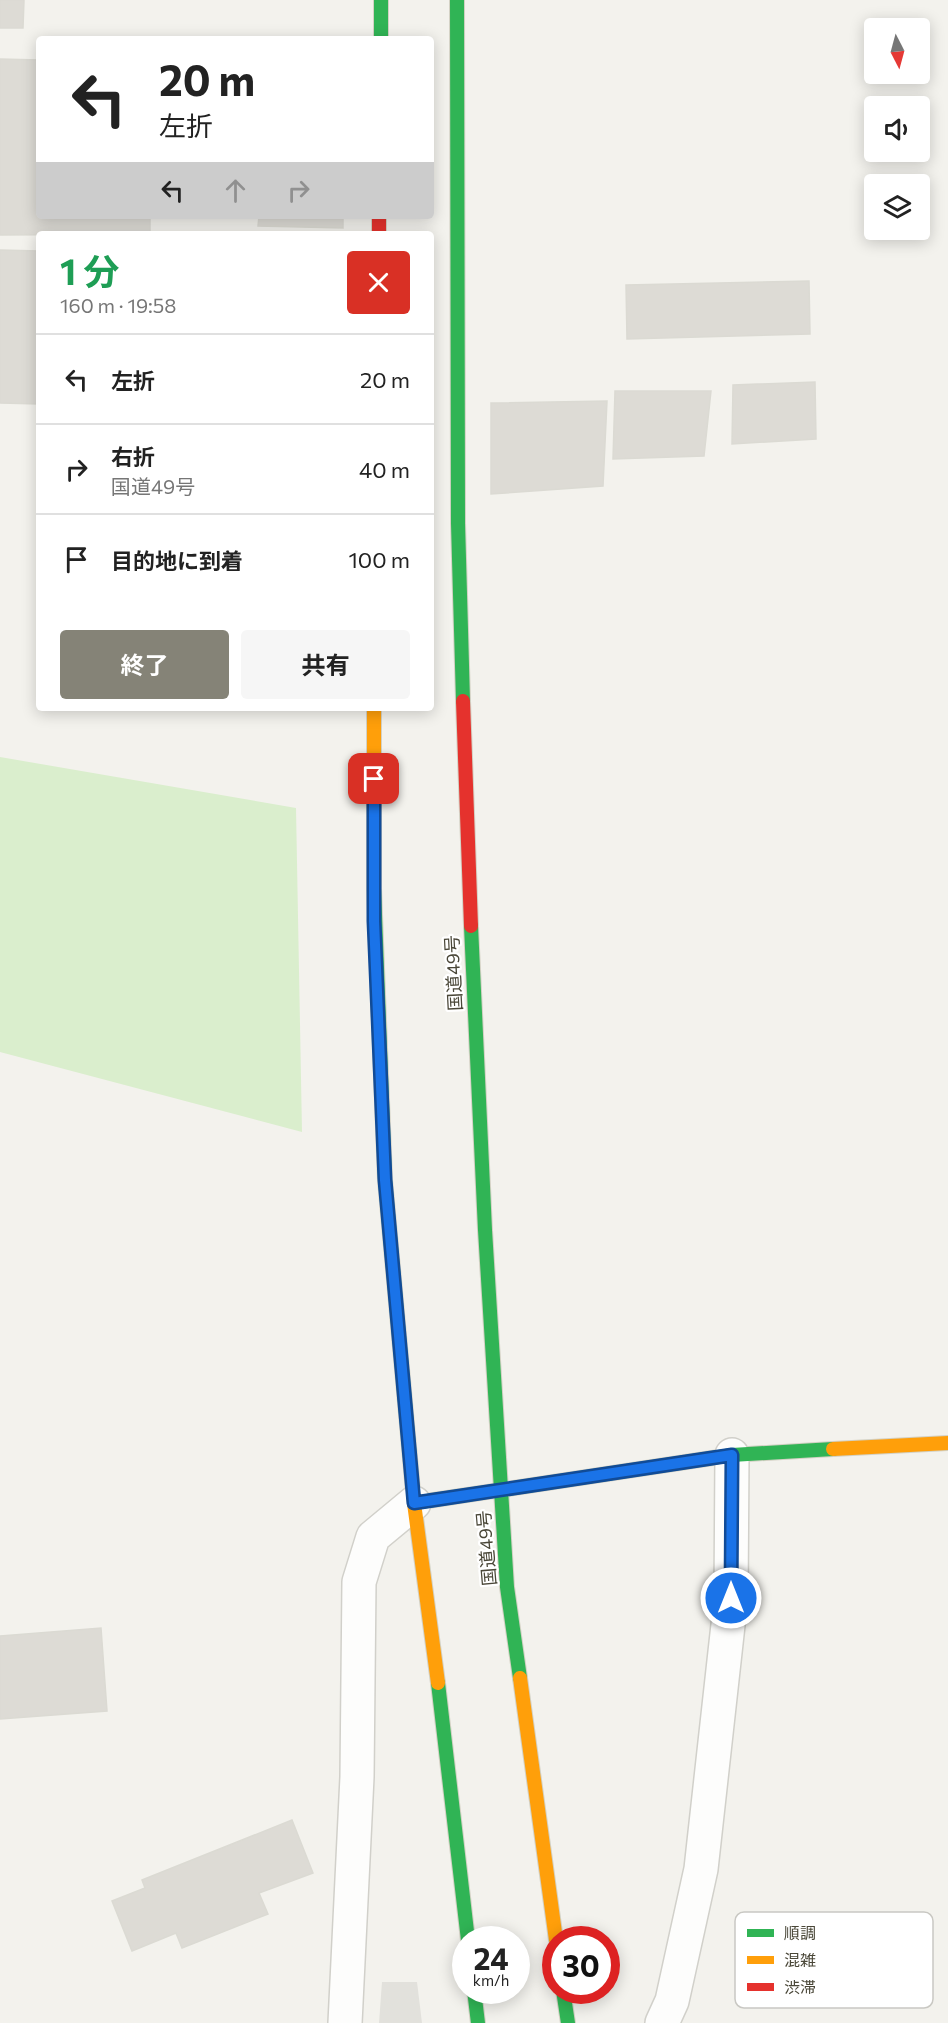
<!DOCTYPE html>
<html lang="ja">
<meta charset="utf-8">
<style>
:root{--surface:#fff;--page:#f6f6f6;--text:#222;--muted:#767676;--line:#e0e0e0;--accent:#858377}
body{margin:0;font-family:Commissioner,"Noto Sans JP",sans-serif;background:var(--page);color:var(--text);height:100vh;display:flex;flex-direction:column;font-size:22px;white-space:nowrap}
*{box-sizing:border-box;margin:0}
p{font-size:20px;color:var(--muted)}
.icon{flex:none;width:33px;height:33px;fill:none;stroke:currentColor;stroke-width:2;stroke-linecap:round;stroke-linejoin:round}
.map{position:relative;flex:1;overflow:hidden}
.sheet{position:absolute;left:36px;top:231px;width:398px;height:480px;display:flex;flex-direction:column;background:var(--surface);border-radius:6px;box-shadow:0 3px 15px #0003}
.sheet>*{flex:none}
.hud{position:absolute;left:36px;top:36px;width:398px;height:183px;border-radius:6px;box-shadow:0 3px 15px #0003;background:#fff;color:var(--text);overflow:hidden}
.needle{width:39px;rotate:174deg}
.controls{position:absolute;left:864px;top:18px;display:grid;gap:12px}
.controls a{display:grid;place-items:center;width:66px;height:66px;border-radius:6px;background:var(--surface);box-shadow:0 3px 15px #0003;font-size:30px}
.speed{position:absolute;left:452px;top:1926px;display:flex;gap:12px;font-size:30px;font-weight:700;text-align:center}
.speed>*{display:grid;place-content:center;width:78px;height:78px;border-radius:50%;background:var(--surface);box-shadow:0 3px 15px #0003;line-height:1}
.speed small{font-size:15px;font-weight:400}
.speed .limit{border:9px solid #d22;background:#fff;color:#111}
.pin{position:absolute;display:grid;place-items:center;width:51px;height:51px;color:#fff;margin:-26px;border-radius:12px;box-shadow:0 3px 9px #0006}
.me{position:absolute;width:66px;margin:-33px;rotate:0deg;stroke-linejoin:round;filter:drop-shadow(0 0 4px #0008)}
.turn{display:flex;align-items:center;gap:21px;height:126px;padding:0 24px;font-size:27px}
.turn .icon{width:78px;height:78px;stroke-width:2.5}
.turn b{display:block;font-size:42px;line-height:51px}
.lanes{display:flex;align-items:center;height:57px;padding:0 24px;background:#0003;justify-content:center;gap:30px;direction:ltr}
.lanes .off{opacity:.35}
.round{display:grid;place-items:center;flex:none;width:63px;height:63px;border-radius:6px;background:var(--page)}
.summary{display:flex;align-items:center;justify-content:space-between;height:102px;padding:0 24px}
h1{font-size:36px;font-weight:700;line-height:45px;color:#1e9e55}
.action{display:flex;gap:12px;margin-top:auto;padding:12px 24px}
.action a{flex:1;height:69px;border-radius:6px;background:var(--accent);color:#fff;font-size:24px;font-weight:700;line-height:69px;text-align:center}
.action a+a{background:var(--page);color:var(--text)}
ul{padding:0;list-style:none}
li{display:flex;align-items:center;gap:18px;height:90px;padding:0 24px;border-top:2px solid var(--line)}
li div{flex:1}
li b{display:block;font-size:22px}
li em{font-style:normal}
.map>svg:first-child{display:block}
</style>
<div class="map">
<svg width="948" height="2023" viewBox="0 0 948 2023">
<rect width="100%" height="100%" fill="#f3f2ed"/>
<!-- green -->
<path fill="#daeecd" d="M0,757L296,808L302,1132L0,1052Z"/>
<!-- parking -->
<path fill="#e2e1dc" d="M382,1982H417L422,2023H379Z"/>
<!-- building -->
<path fill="#dddbd5" stroke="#dbdad3" stroke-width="1.5" d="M0,0H24L23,28H0Z
M0,59L39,60V216H150V234L0,235Z
M259,216H343V228L258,226Z
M0,250L39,251V404L0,403Z
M809,281L810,334L627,339L626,285Z
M815,382L816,439L732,444L733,385Z
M615,391H711L704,456L613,459Z
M607,401L603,486L491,494V403Z
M101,1628L107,1711L0,1719V1636Z
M292,1820L313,1873L259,1893L268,1914L182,1948L176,1933L132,1951L112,1901L145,1888L142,1880Z"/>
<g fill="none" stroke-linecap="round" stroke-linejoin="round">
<!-- street casing -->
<g stroke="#d1d0ca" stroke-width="36">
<path id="street" d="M345,2023L357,1777L359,1582L373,1537L414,1503
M662,2023L672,2001L701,1869L731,1598L732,1455"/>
</g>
<!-- fast casing -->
<g stroke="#d3d1c4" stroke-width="16">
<path id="fast" d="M381,0V39
M457,0L458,523L463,701
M374,888L385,1180L410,1458
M471,926L485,1230L507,1587L520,1678
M414,1503L732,1455L833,1449
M438,1683L468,1940
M474,1990L478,2023
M563,1990L568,2023"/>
</g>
<!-- slow casing -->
<g stroke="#d3d1c4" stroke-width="16">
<path id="slow" d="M374,708V888
M833,1449L948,1443
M410,1458L414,1503L438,1683
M520,1678L556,1940"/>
</g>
<!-- jam casing -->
<g stroke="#d3d1c4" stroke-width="16">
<path id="jam" d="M379,216V234
M463,701L471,926"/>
</g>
<!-- street -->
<use href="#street" stroke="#fdfdfc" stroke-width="33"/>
<!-- fast -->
<use href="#fast" stroke="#30b455" stroke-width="14"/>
<!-- slow -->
<use href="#slow" stroke="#ff9f0a" stroke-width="14"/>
<!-- jam -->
<use href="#jam" stroke="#e5322d" stroke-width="14"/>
</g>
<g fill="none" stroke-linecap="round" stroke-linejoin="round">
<!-- route casing -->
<g stroke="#114b97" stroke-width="15">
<path id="route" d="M374,779V921L385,1180L414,1503L732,1455L731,1598"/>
</g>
<!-- route -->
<use href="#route" stroke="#1a73e8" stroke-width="10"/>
</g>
<g text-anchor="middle" stroke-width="4.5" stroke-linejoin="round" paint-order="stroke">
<!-- street labels -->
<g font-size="18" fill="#4a4738" stroke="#fff">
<text transform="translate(454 973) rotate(-93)" y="6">国道49号</text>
<text transform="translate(487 1548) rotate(-95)" y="6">国道49号</text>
</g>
</g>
<!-- legend -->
<rect x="735" y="1912" width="198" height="96" rx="9" fill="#fff" stroke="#c9c8c3" stroke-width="1.5"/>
<rect x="747" y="1929" width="27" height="8" fill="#30b455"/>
<rect x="747" y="1956" width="27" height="8" fill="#ff9f0a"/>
<rect x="747" y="1983" width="27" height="8" fill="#e5322d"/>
<g font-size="16" fill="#4a4738">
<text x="784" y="1939">順調</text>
<text x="784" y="1966">混雑</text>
<text x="784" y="1993">渋滞</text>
</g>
</svg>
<div class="controls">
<a><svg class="needle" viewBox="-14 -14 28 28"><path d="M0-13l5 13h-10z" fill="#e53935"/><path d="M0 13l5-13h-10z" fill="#767676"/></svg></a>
<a><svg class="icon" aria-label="sound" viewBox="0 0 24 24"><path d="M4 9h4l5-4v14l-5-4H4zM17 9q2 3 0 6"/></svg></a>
<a><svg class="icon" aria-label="layers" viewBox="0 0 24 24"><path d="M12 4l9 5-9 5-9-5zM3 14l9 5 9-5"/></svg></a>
</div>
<div class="speed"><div>24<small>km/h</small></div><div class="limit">30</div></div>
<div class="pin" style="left:374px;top:779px;background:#d93025"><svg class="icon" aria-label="arrive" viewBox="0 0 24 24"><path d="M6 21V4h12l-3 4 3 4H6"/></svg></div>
<svg class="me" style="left:731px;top:1598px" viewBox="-20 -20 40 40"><circle r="17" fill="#1a73e8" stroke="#fff" stroke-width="3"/><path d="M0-11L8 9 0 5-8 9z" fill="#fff"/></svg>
<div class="hud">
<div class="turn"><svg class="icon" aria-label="left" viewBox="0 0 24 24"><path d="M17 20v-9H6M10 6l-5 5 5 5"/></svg><div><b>20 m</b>左折</div></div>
<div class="lanes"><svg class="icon" aria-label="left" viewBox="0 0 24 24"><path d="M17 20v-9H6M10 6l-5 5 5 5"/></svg><svg class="icon off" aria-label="ahead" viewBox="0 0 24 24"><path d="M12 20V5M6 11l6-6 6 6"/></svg><svg class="icon off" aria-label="right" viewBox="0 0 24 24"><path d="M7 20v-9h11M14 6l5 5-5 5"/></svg></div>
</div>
<section class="sheet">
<div class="summary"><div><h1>1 分</h1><p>160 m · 19:58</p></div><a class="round" style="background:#d93025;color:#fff"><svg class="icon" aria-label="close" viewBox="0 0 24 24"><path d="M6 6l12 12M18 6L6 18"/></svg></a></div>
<ul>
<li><svg class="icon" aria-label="left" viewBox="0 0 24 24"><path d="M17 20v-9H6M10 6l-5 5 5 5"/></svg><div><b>左折</b></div><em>20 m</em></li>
<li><svg class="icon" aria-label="right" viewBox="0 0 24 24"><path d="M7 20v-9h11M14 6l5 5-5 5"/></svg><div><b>右折</b><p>国道49号</p></div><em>40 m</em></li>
<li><svg class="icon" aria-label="arrive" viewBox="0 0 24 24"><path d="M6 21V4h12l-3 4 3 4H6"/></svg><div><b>目的地に到着</b></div><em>100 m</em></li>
</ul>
<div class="action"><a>終了</a><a>共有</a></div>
</section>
</div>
